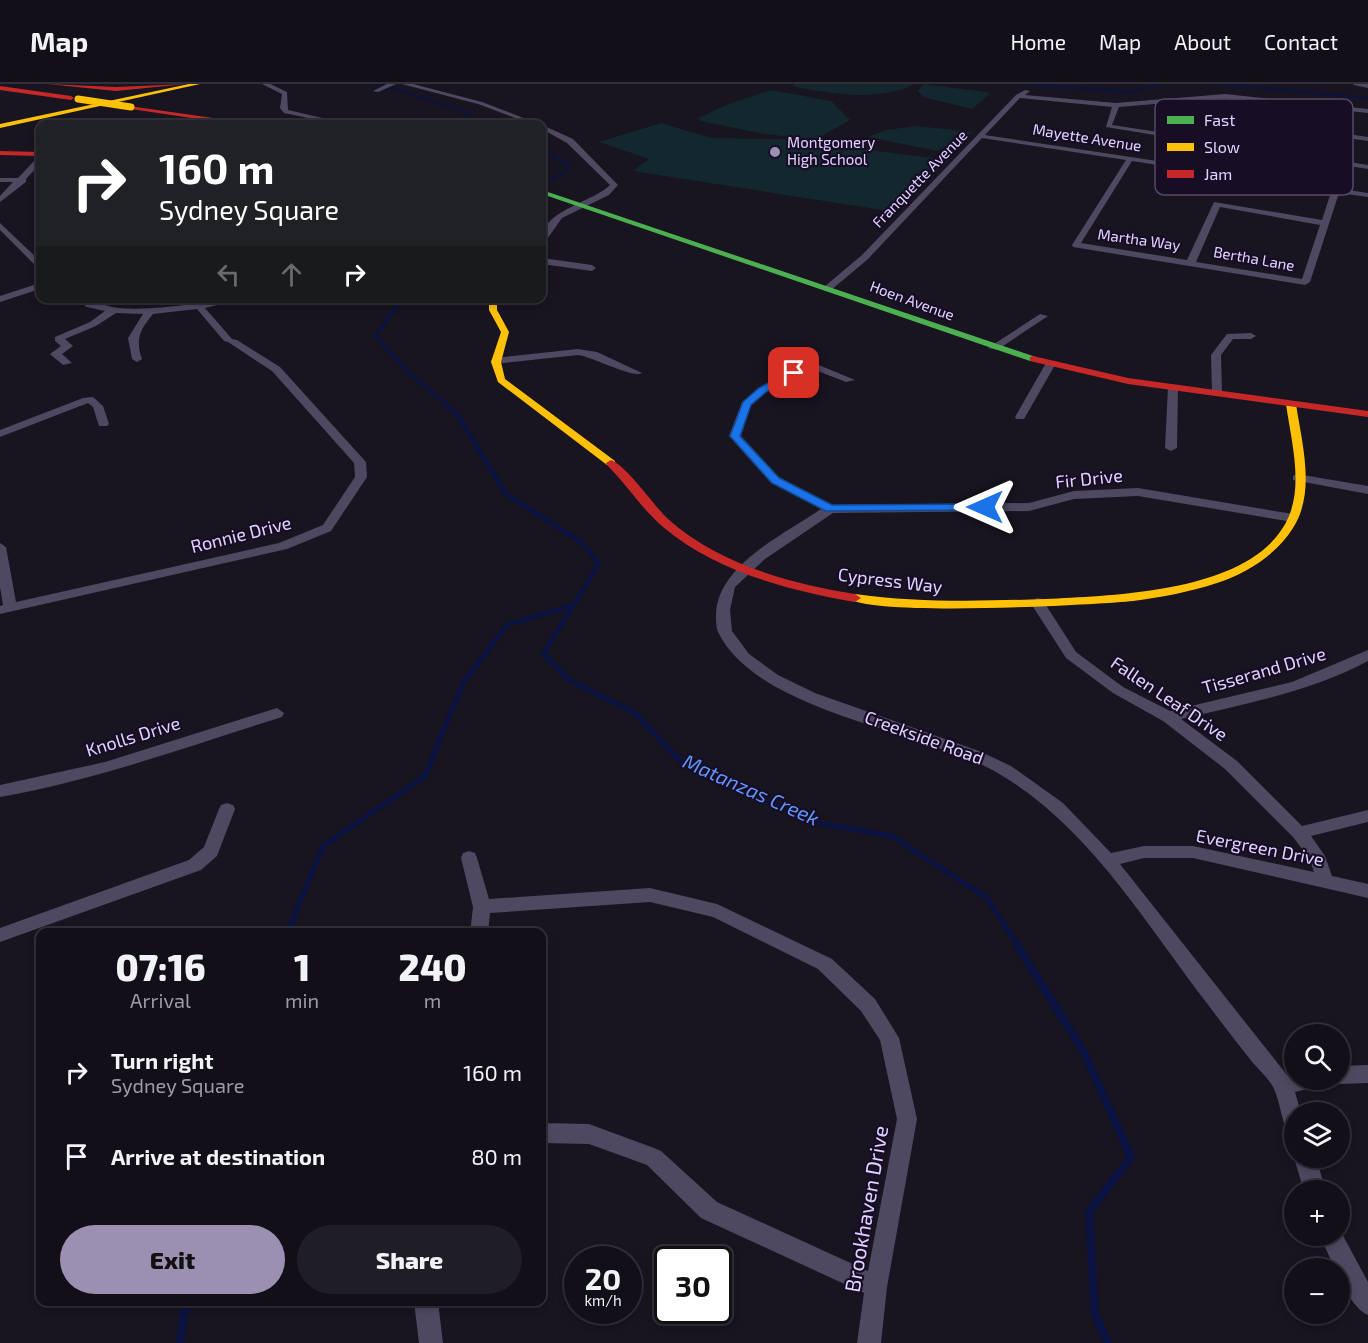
<!DOCTYPE html>
<meta charset="utf-8">
<style>
:root{--surface:#120f18;--page:#1f1d25;--text:#f1f3f6;--muted:#9c9ca2;--line:#312f37;--accent:#9b90b1}
body{margin:0;font-family:"Exo 2",sans-serif;background:var(--page);color:var(--text);height:100vh;display:flex;flex-direction:column;font-size:22px;white-space:nowrap}
*{box-sizing:border-box;margin:0}
p{font-size:20px;color:var(--muted)}
.icon{flex:none;width:33px;height:33px;fill:none;stroke:currentColor;stroke-width:2;stroke-linecap:round;stroke-linejoin:round}
.map{position:relative;flex:1;overflow:hidden}
.sheet{position:absolute;left:36px;top:844px;width:510px;height:378px;display:flex;flex-direction:column;background:var(--surface);border-radius:12px;box-shadow:0 3px 9px #0003,0 0 0 2px var(--line)}
.sheet>*{flex:none}
.top-card{position:absolute;left:36px;top:36px;width:510px;height:183px;border-radius:12px;box-shadow:0 3px 9px #0003,0 0 0 2px var(--line);background:#202124;color:#fff;overflow:hidden}
.buttons{position:absolute;left:1284px;top:940px;display:grid;gap:12px}
.buttons a{display:grid;place-items:center;width:66px;height:66px;border-radius:50%;background:var(--surface);box-shadow:0 3px 9px #0003,0 0 0 2px var(--line);font-size:30px}
.speed{position:absolute;left:564px;top:1162px;display:flex;gap:12px;font-size:30px;font-weight:700;text-align:center}
.speed>*{display:grid;place-content:center;width:78px;height:78px;border-radius:50%;background:var(--surface);box-shadow:0 3px 9px #0003,0 0 0 2px var(--line);line-height:1}
.speed small{font-size:15px;font-weight:400}
.speed .limit{border:3px solid #111;border-radius:9px;background:#fff;color:#111}
.pin{position:absolute;display:grid;place-items:center;width:51px;height:51px;color:#fff;margin:-26px;border-radius:12px;box-shadow:0 3px 9px #0006}
.me{position:absolute;width:66px;margin:-33px;rotate:270deg;stroke-linejoin:round;filter:drop-shadow(0 0 4px #0008)}
.turn{display:flex;align-items:center;gap:21px;height:126px;padding:0 24px;font-size:27px}
.turn .icon{width:78px;height:78px;stroke-width:2.5}
.turn b{display:block;font-size:42px;line-height:51px}
.lanes{display:flex;align-items:center;height:57px;padding:0 24px;background:#0003;justify-content:center;gap:30px;direction:ltr}
.lanes .off{opacity:.35}
.eta{display:flex;justify-content:space-evenly;align-items:center;height:102px;text-align:center}
.eta b{font-size:36px;font-weight:800;line-height:42px}
.button{display:flex;gap:12px;margin-top:auto;padding:12px 24px}
.button a{flex:1;height:69px;border-radius:36px;background:var(--accent);color:#111;font-size:24px;font-weight:800;line-height:69px;text-align:center}
.button a+a{background:var(--page);color:var(--text)}
ul{padding:0;list-style:none}
li{display:flex;align-items:center;gap:18px;height:84px;padding:0 24px}
li div{flex:1}
li b{display:block;font-size:22px}
li em{font-style:normal}
header{display:flex;align-items:center;gap:36px;box-sizing:border-box;height:84px;padding:0 30px;background:var(--surface);border-bottom:2px solid var(--line)}
header strong{font-size:28px}
nav{display:flex;gap:33px;margin-inline-start:auto;font-size:21px}
.map>svg:first-child{display:block}
</style>
<header>
<strong>Map</strong>
<nav><a>Home</a><a>Map</a><a>About</a><a>Contact</a></nav>
</header>
<div class="map">
<svg width="1368" height="1259" viewBox="0 0 1368 1259">
<rect width="100%" height="100%" fill="#181420"/>
<!-- green -->
<path fill="#12282e" d="M795,0H915C878,18 831,10 792,2Z
M923,0L986,8L990,10L972,25L923,13L918,7Z
M771,6L831,17L850,36L815,56L759,49L701,37L699,34L726,21Z
M661,39L711,54L781,55L948,76L895,128L633,87L649,75L599,58Z
M916,42L973,48L938,67L868,53L886,46Z"/>
<g fill="none" stroke-linecap="round" stroke-linejoin="round">
<!-- stream-far4 -->
<path stroke="#0a1341" stroke-width="2" d="M377,0L463,26L469,32
M1025,0L1130,8L1161,0
M1221,0L1368,14
M542,67L569,80L564,89L542,100"/>
<!-- stream-far3 -->
<path stroke="#0a1341" stroke-width="3" d="M394,214L397,222L375,252L408,288L447,321"/>
<!-- stream-far2 -->
<path stroke="#0a1341" stroke-width="4.5" d="M445,320L457,330L506,410L581,458L599,480L551,557
M495,557L507,541L570,522"/>
<!-- stream-far1 -->
<path stroke="#0a1341" stroke-width="5" d="M552,555L544,570L569,596L634,628L682,679L817,739L892,752L987,814L1018,862
M295,849L291,840L323,762L425,692L463,599L496,555"/>
<!-- stream -->
<path stroke="#0a1341" stroke-width="8" d="M1017,861L1084,968L1131,1073L1089,1128L1095,1230L1108,1259
M180,1259L184,1229L191,1218"/>
<!-- street -->
<path fill="#4e4861" fill-rule="evenodd" d="M262,0H270L287,8L288,26L348,40H337L284,29L280,24L282,10Z
M387,0H396L378,8L373,7Z
M402,0H413L482,18L539,40H531L478,20Z
M1353,0H1368V4L1354,1Z
M1025,6L1030,7L1025,11L1116,19L1225,10L1368,25V29L1266,18L1259,37L1368,53V57L1257,41L1249,53L1237,60L1368,81V85L1235,64L1224,87L1368,109V113L1339,109L1310,198L1305,201L1073,163L1072,161L1126,76L982,54L868,175L830,207H824V203L862,171L1016,11ZM1020,14L1112,23L1106,43L1228,63L1217,86L985,51ZM1225,14L1259,18L1252,39L1243,49L1230,59L1112,41L1119,23ZM1132,77L1331,108L1322,136L1214,118L1187,176L1081,159ZM1220,123L1320,141L1302,195L1196,178Z
M542,41L573,55L618,101L609,111L562,134L545,158L542,159C538,127 592,119 610,101L567,59L542,45Z
M37,74H40V80L26,95V98L0,118V112L13,98H0V94H18Z
M0,139L40,177V184L37,183L0,146Z
M542,174L592,181L596,184L592,187L542,180Z
M40,199V205L0,218V212Z
M73,214C89,214 102,222 118,224C143,226 168,223 193,220L197,216C205,220 235,214 247,214L205,224L232,255L237,256L280,283L366,378L367,393L331,447L287,465L0,530V522L3,521L0,503V459L6,463L16,518L279,459L323,441L355,393L354,379L272,287L228,258L224,257L197,225L153,230C140,246 135,255 142,275L137,278L132,275L128,254L143,230L116,229L96,242L65,255L73,262L62,270L72,279L63,281L50,270L61,262L55,257V253L90,238L105,227L87,223Z
M1040,230L1048,232L997,266L988,264Z
M1227,250L1251,249L1256,252L1251,255H1233L1221,271L1222,309L1217,312L1212,309L1211,271Z
M578,265L597,268L642,289C634,295 593,273 578,271L495,280L490,277L495,274Z
M809,277L855,296L846,298L810,284L766,308L751,321L741,352L779,393L832,421L1029,419L1074,407L1138,404L1293,430L1299,434L1293,438L1138,412L1074,415L1029,427L833,429L765,475L735,503L730,526L732,547L749,570L778,591L815,609L979,667L1011,682L1063,719L1111,769L1144,762H1193L1314,788L1309,774L1293,753L1225,685L1163,637L1113,609L1066,574L1030,518L1037,514L1042,515L1076,568L1123,603L1170,627L1292,598L1368,566V577C1310,608 1245,620 1181,635L1237,677L1302,742L1368,726V738L1311,752L1325,772L1332,792L1368,800V814L1193,774H1144L1120,780L1287,991L1294,990V996H1323L1320,1002L1295,1008L1301,1029H1294V1049L1287,1047C1281,1034 1280,1018 1274,1005C1270,996 1260,987 1253,979C1238,960 1223,941 1209,922C1146,841 1091,745 1001,691C927,646 758,630 718,548C716,543 716,535 716,529C719,480 785,450 821,425L771,399L729,352L742,318L758,304Z
M1046,279L1055,281L1024,335H1016L1015,333Z
M1173,300L1178,303L1177,364L1171,367L1165,364L1168,303Z
M93,313L103,322L109,340L107,342H99L93,323L88,319L0,353V346L83,314Z
M1297,390L1368,402V410L1293,396V392Z
M277,624L284,629L282,633C189,662 97,696 0,713V701L105,678Z
M227,719L233,721L235,725L217,772L201,786L0,858V844L189,776L204,763L219,725L221,721Z
M469,767L475,769L477,774L489,815L650,804L717,820L832,875L875,915L899,954L917,1035L887,1203L881,1259H857L864,1209L701,1134L647,1081L589,1060L542,1059V1039L589,1040L654,1064L661,1067L717,1118L868,1187L897,1035L880,956L861,927L818,885L713,833L650,818L490,829L488,849H470L473,823L461,774L463,769Z
M1368,981V999L1340,1000L1332,996H1340V982Z
M1294,1074H1316L1326,1107H1304Z
M1340,1146L1368,1198V1231C1354,1225 1340,1200 1340,1185H1335L1320,1152H1340Z
M414,1218H438L443,1259H419Z"/>
<!-- fast -->
<path fill="#4caf50" fill-rule="evenodd" d="M542,106L1036,273L1038,275L1030,277L542,110Z"/>
<!-- slow -->
<path fill="#ffc107" fill-rule="evenodd" d="M189,0H200L0,44V40Z
M489,214H497V226L509,248L501,278L505,295L615,377V381H607L498,298L491,278L501,248L489,226Z
M1291,317L1296,320C1302,360 1316,408 1293,444C1276,471 1247,489 1217,499C1190,508 1162,513 1133,517C1094,521 869,533 849,514L855,510C919,519 982,517 1046,515C1115,511 1257,509 1289,432C1303,398 1291,356 1286,320Z"/>
<!-- jam -->
<path fill="#c62828" fill-rule="evenodd" d="M47,0L116,3L186,0L116,7Z
M0,2L71,12L74,14L71,16L0,6Z
M129,22L241,38L244,40H232L131,25Z
M0,67L40,68V72L0,71Z
M1033,272L1128,294L1368,327V333L1128,300L1030,277V273Z
M611,376C626,381 654,422 668,435C720,481 789,499 855,510L861,514L855,518C787,506 717,488 663,443C642,425 627,401 607,381L606,379Z"/>
<!-- slow-bridge -->
<path stroke="#ffc107" stroke-width="7" d="M78,15L131,23"/>
</g>
<!-- route -->
<path fill="#1a73e8" stroke="#114b97" stroke-width="1.5" d="M790,287L798,289L766,308L751,321L740,352L779,394L832,421L985,420L991,423L985,426L826,427L772,399L730,352L743,318L759,304Z"/>
<!-- markers -->
<circle fill="#9b90b1" stroke="#170e26" stroke-width="2" cx="775" cy="68" r="6"/>
<g text-anchor="middle" stroke-width="4.5" stroke-linejoin="round" paint-order="stroke">
<!-- far-street labels -->
<g font-size="15" fill="#e1d3ff" stroke="#170e26">
<text transform="translate(1087 54) rotate(9)" y="5">Mayette Avenue</text>
<text transform="translate(920 95) rotate(-46)" y="5">Franquette Avenue</text>
<text transform="translate(1139 156) rotate(8)" y="5">Martha Way</text>
<text transform="translate(1254 175) rotate(10)" y="5">Bertha Lane</text>
<text transform="translate(912 217) rotate(20)" y="5">Hoen Avenue</text>
</g>
<!-- far-poi labels -->
<g font-size="15" fill="#e1d3ff" stroke="#170e26" text-anchor="start">
<text x="787" y="64">Montgomery<tspan x="787" dy="17">High School</tspan></text>
</g>
<!-- street labels -->
<g font-size="18" fill="#e1d3ff" stroke="#170e26">
<text transform="translate(1089 395) rotate(-6)" y="6">Fir Drive</text>
<text transform="translate(241 451) rotate(-14)" y="6">Ronnie Drive</text>
<text transform="translate(890 497) rotate(7)" y="6">Cypress Way</text>
<text transform="translate(1264 587) rotate(-16)" y="6">Tisserand Drive</text>
<text transform="translate(1169 615) rotate(34)" y="6">Fallen Leaf Drive</text>
<text transform="translate(133 653) rotate(-17)" y="6">Knolls Drive</text>
<text transform="translate(924 654) rotate(20)" y="6">Creekside Road</text>
<text transform="translate(1260 764) rotate(11)" y="6">Evergreen Drive</text>
</g>
<!-- water labels -->
<g font-size="20" font-style="italic" fill="#6197ff" stroke="#170e26">
<text transform="translate(751 706) rotate(24)" y="7">Matanzas Creek</text>
</g>
<!-- near-street labels -->
<g font-size="21" fill="#e1d3ff" stroke="#170e26">
<text transform="translate(867 1125) rotate(-80)" y="7">Brookhaven Drive</text>
</g>
</g>
<!-- legend -->
<rect x="1155" y="15" width="198" height="96" rx="9" fill="#170e26" stroke="#544967" stroke-width="1.5"/>
<rect x="1167" y="32" width="27" height="8" fill="#4caf50"/>
<rect x="1167" y="59" width="27" height="8" fill="#ffc107"/>
<rect x="1167" y="86" width="27" height="8" fill="#c62828"/>
<g font-size="16" fill="#e1d3ff">
<text x="1204" y="42">Fast</text>
<text x="1204" y="69">Slow</text>
<text x="1204" y="96">Jam</text>
</g>
</svg>
<div class="buttons">
<a><svg class="icon" aria-label="search" viewBox="0 0 24 24"><circle cx="10" cy="10" r="6"/><path d="M15 15l6 6"/></svg></a>
<a><svg class="icon" aria-label="layers" viewBox="0 0 24 24"><path d="M12 4l9 5-9 5-9-5zM3 14l9 5 9-5"/></svg></a>
<a>+</a>
<a>−</a>
</div>
<div class="speed"><div>20<small>km/h</small></div><div class="limit">30</div></div>
<div class="pin" style="left:794px;top:289px;background:#d93025"><svg class="icon" aria-label="arrive" viewBox="0 0 24 24"><path d="M6 21V4h12l-3 4 3 4H6"/></svg></div>
<svg class="me" style="left:985px;top:423px" viewBox="-20 -20 40 40"><path d="M0-17L14 15 0 8-14 15z" fill="#1a73e8" stroke="#fff" stroke-width="4"/></svg>
<div class="top-card">
<div class="turn"><svg class="icon" aria-label="right" viewBox="0 0 24 24"><path d="M7 20v-9h11M14 6l5 5-5 5"/></svg><div><b>160 m</b>Sydney Square</div></div>
<div class="lanes"><svg class="icon off" aria-label="left" viewBox="0 0 24 24"><path d="M17 20v-9H6M10 6l-5 5 5 5"/></svg><svg class="icon off" aria-label="ahead" viewBox="0 0 24 24"><path d="M12 20V5M6 11l6-6 6 6"/></svg><svg class="icon" aria-label="right" viewBox="0 0 24 24"><path d="M7 20v-9h11M14 6l5 5-5 5"/></svg></div>
</div>
<section class="sheet">
<div class="eta">
<div><b>07:16</b><p>Arrival</p></div>
<div><b>1</b><p>min</p></div>
<div><b>240</b><p>m</p></div>
</div>
<ul>
<li><svg class="icon" aria-label="right" viewBox="0 0 24 24"><path d="M7 20v-9h11M14 6l5 5-5 5"/></svg><div><b>Turn right</b><p>Sydney Square</p></div><em>160 m</em></li>
<li><svg class="icon" aria-label="arrive" viewBox="0 0 24 24"><path d="M6 21V4h12l-3 4 3 4H6"/></svg><div><b>Arrive at destination</b></div><em>80 m</em></li>
</ul>
<div class="button"><a>Exit</a><a>Share</a></div>
</section>
</div>
